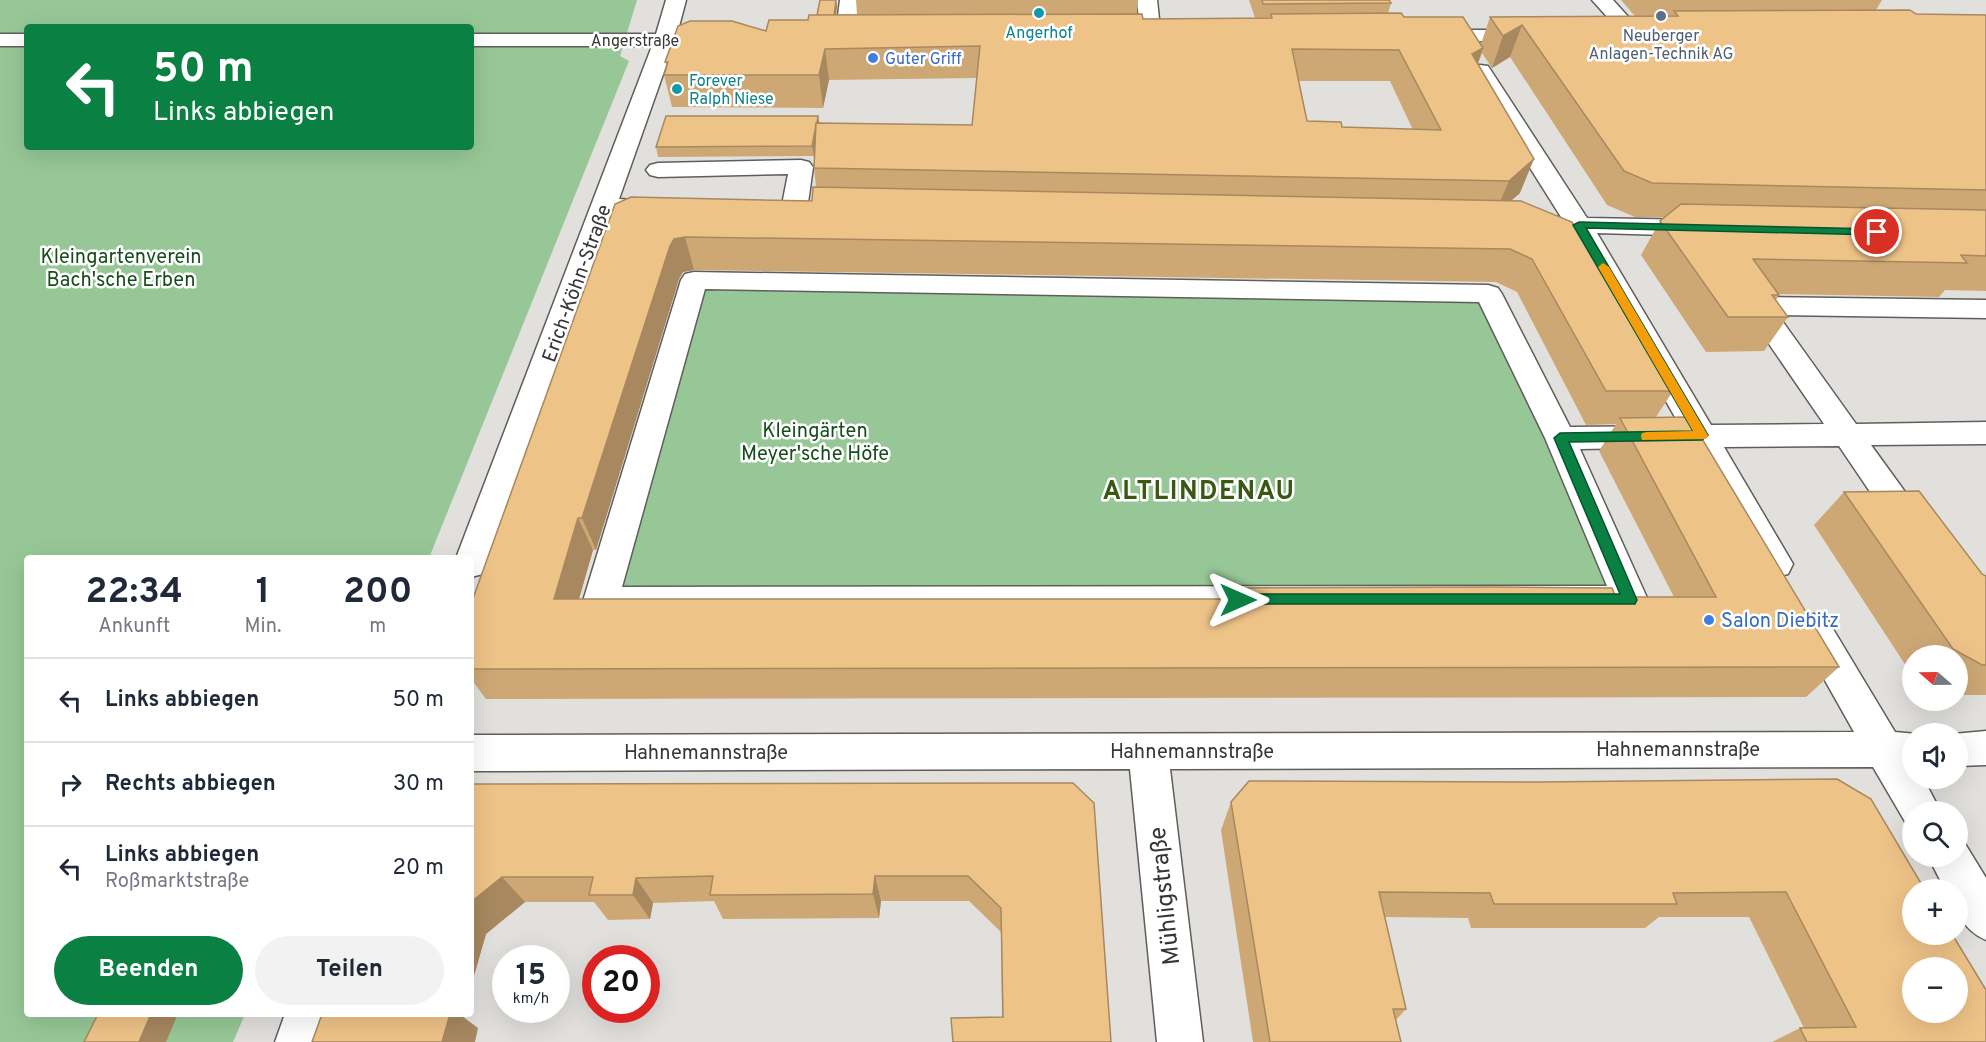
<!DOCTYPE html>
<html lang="de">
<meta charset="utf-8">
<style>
:root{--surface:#fff;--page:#f2f2f3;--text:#1f2937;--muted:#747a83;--line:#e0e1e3;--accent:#0b8043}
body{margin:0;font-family:Overpass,sans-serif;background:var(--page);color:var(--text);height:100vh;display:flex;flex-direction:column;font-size:22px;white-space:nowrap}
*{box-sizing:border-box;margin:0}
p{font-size:20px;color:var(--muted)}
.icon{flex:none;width:33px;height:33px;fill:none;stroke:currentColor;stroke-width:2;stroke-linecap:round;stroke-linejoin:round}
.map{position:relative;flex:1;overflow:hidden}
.panel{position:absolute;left:24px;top:555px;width:450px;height:462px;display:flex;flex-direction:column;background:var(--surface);border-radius:6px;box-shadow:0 6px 24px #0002}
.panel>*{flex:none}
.banner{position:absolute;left:24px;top:24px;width:450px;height:126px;border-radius:6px;box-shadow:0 6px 24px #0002;background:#0b8043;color:#fff;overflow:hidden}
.needle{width:39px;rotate:290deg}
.tools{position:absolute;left:1902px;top:645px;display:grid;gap:12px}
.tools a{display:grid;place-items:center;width:66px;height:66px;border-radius:50%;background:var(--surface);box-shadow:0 6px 24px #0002;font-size:30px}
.speed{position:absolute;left:492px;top:945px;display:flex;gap:12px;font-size:30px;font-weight:700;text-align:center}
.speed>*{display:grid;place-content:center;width:78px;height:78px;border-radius:50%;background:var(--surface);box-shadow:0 6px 24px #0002;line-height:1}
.speed small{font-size:15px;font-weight:400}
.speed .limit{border:9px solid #d22;background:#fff;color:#111}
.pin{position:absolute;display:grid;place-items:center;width:51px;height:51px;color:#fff;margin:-26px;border:3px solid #fff;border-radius:50%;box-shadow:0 2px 6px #0007}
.me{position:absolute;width:66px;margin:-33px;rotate:90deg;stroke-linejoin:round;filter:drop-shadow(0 0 4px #0008)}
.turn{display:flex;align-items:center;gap:21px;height:126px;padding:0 30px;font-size:27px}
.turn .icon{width:78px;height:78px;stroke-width:2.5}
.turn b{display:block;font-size:42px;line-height:51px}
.eta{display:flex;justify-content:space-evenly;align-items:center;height:102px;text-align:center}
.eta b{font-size:36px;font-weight:700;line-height:42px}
.primary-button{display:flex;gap:12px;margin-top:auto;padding:12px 30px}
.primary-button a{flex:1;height:69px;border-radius:36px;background:var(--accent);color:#fff;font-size:24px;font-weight:700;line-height:69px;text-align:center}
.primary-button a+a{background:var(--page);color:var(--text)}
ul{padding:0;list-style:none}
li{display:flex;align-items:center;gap:18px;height:84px;padding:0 30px;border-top:2px solid var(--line)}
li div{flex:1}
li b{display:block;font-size:22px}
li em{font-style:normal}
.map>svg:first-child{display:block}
</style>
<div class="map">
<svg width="1986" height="1042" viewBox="0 0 1986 1042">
<rect width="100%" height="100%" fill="#e2e0dd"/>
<!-- green -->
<path fill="#97c797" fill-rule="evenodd" d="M0,0H637L620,56L629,61L429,558H27V1014H245L233,1042H0ZM27,27H471V147H27Z
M694,280L1488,294L1630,600L601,601Z"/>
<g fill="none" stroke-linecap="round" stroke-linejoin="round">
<!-- minor casing -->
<g stroke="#605e5c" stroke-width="3">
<path id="minor" d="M666,0H686L677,34L725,36L728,40L725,44L673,46L619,199L669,202L672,207L669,212L660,214H613L488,564L483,574L471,577V558H456L652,46H471V34H656Z
M840,0H860L855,39L852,43L845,45L838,43L835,39Z
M1137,0H1157L1161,38L1158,42L1151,44L1144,42L1141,38Z
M1592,0H1613L1641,31L1644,35L1641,39L1634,41L1627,39Z
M1430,30H1528L1535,32L1538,36L1535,40L1528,42L1423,40L1420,36L1423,32Z
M0,34H27V46H0Z
M1480,65L1488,66L1587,218L1700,220L1709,223L1713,228L1709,233L1700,236L1597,233L1711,425L1824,424L1743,306L1747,300L1757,297L1986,300V318L1778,315L1856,424L1986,422V444L1871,445L1924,518L1929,527L1924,536L1912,540L1900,536L1839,446L1724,447L1793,564L1788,574L1776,577L1764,574L1692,447L1580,449L1648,600L1642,610L1630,614L601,615L589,611L583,601L681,280L685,274L694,272L1488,285L1498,288L1502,294L1570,427L1680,426L1571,233L1521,229L1517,224L1521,219L1530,216L1561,217L1469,71L1472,66ZM705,289L1479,302L1545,438L1607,586L622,587Z
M801,160L809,162L813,167L807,210L803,215L794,218L785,215L781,210L788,174L658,177L650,175L646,170L650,165L658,163Z
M1814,614L1827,619L1895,732L1917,734H1912V778H1923L1941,812H1912V828L1907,825L1873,767L1170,769L1203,1042H1157L1130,769L471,771V735L1854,732L1796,629L1801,619Z
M1986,731V765L1958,766V734H1953Z
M1958,839L1964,842L1986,878V940C1962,929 1958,915 1958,890H1945L1928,856H1958Z
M285,1014H331L321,1042H275Z"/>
</g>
<!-- minor -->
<use href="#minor" fill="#fff" fill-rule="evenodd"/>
</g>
<!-- wall -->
<path fill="#cda875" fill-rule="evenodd" d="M856,0H1138L1137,14L1143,19L1255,18L1249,0H1389L1391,3L1388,13L1481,44L1490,17L1635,16L1621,0H1882L1876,10L1916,14L1986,15V291L1945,290L1939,297L1778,294L1779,295L1776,300L1788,317L1764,351L1706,352L1641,255L1660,221L1665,217H1635L1607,205L1510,57L1492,68L1482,53L1478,64L1520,193L1511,201L1673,391L1656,417L1839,667L1806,697L486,699L471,679V604L615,204L812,201L816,187L814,168V152V156L658,157L656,147L819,123L972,125L977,78L829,80L823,108L672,107L664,75L667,67L665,62L766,31L808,20L837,6L836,15H857ZM1299,81H1390L1413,130L1342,127L1307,121ZM694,270L1496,282L1517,292L1586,425L1616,424L1599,451L1674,597H1616L1236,588L1233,599H579L593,550H596L679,279L683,272Z
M1844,492L1986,576V695H1958V656H1912V675L1814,525Z
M1837,779L1986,1042H1772L1800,1028H1804L1749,917H1659L1645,928H1471L1468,918L1385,917L1406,1009L1396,1020L1401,1042H1253L1221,830L1231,802L1541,782Z
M1073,783L1111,1042L1002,1017L1001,932L969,901H881L879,918L723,919L714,901L653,903L650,919L608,920L594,902H525L486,934L471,986V784Z"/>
<!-- shaded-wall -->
<path fill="#a7885f" d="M836,0L837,6L834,30L833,21Z
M1522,25L1510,57L1492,68L1503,36Z
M1483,48L1472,80V54Z
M825,49L829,80L823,108L819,75Z
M818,116L820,125L814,156L812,146Z
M1534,159L1520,193L1495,214L1509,181Z
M685,237L694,270L683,272L679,279L596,550L582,518L670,246L674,239Z
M578,518L593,550L570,630L554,599Z
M875,876L881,901L879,918L873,894Z
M502,877L525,902L486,934L471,986V902Z
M636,878L653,903L650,919L633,895Z
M151,1014H178L166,1042H139Z
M439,1014H463L462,1016L478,1028L475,1042H442Z"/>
<!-- building -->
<path fill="#eec388" stroke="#a7885f" stroke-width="1.5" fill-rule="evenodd" d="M820,0H836L834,15H817Z
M1262,0H1389L1391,3L1263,4Z
M1910,10L1916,14L1986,15V190L1652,183L1624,171L1522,25L1503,36L1490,17L1678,16L1674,11Z
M1401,13L1404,17H1463L1483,48L1472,54L1534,159L1509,181L814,168L816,123L972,125L980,46L825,49L819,75H664L668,62H665L678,26L690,21H732L766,31L769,20H808L809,15L1142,14L1143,19L1272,18L1271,14ZM1292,49L1399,50L1441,130L1342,127L1341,122L1307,121Z
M666,116H818L817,123H816L815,131L812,146L656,147Z
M813,187L1521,201L1572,222L1673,391H1606L1532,259L1510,249L685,237L674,239L670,246L582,518H578L554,599H1238L1236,588L1491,587L1612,588L1616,597H1716L1620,418L1689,417L1839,667L471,669V604L615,204L631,197L812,201Z
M1681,204L1986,210V256L1961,255L1967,263L1753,259L1779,295H1772L1788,317H1728L1660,221Z
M1919,491L1982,574L1986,576V665H1982L1953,649L1844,492Z
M1837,779L1871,799L1925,890H1912V934H1952L1986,990V1042H1807L1800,1028L1856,1027L1786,892L1673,893L1677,904H1494L1490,893L1379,892L1406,1009H1393L1401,1042H1270L1231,802L1249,781L1541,782ZM1912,968H1958V1012H1912Z
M1073,783L1094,803L1111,1042H953L951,1018L1003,1017L1001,908L968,876H875L873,894L710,895L713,876L636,878L633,895H589L593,877H502L471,902V784Z
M98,1014H151L139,1042H84Z
M322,1014H450L442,1042H312Z"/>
<!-- route -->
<path fill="#0b8043" stroke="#07532c" stroke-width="1.5" d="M1579,222L1877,229L1882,232L1877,235L1586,228L1708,435L1702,440L1569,442L1637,600L1635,604H1233L1231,600L1233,596L1238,594H1620L1554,438L1560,433L1693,431L1573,225Z"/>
<!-- slow -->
<path fill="#f59e0b" d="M1603,263L1609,267L1706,432L1708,435L1706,439L1642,440L1641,436L1642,433L1647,432L1693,431L1598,267Z"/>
<!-- markers -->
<g fill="#0f9aa8" stroke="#fff" stroke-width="2">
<circle cx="1039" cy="13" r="6"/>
<circle cx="677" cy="89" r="6"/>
</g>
<circle fill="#5c6f8a" stroke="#fff" stroke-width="2" cx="1661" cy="16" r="6"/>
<g fill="#3f7fe0" stroke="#fff" stroke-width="2">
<circle cx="873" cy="58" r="6"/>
<circle cx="1709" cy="620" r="6"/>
</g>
<g text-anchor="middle" stroke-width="5" stroke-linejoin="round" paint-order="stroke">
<!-- far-culture labels -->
<g font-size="16" fill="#0d838f" stroke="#fff">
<text x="1039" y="38">Angerhof</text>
<text x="689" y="86" text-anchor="start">Forever<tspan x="689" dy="18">Ralph Niese</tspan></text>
</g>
<!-- far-service labels -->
<g font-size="16" fill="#4e5e75" stroke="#fff">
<text x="1661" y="41">Neuberger<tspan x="1661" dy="18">Anlagen-Technik AG</tspan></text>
</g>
<!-- far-street labels -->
<g font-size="16" fill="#373635" stroke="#fff">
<text x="635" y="46">Angerstraße</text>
</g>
<!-- far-shop labels -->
<g font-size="16" fill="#366cbe" stroke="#fff" text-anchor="start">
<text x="885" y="64">Guter Griff</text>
</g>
<!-- park labels -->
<g font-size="20" fill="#174d1d" stroke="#fff">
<text x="121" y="263">Kleingartenverein<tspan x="121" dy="23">Bach'sche Erben</tspan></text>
<text x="815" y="437">Kleingärten<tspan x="815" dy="23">Meyer'sche Höfe</tspan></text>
</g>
<!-- street labels -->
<g font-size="20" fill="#373635" stroke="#fff">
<text transform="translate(576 283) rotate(-70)" y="7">Erich-Köhn-Straße</text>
<text x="1678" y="756">Hahnemannstraße</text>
<text x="1192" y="758">Hahnemannstraße</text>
<text x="706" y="759">Hahnemannstraße</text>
</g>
<!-- shop labels -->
<g font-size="20" fill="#366cbe" stroke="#fff" text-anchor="start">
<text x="1721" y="627">Salon Diebitz</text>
</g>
<!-- near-street labels -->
<g font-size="24" fill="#373635" stroke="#fff">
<text transform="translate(1164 896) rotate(-96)" y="8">Mühligstraße</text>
</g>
<!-- district labels -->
<g font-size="26" font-weight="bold" letter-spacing="1.5" fill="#3a5814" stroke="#fff">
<text x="1199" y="499">ALTLINDENAU</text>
</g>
</g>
</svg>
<div class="tools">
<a><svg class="needle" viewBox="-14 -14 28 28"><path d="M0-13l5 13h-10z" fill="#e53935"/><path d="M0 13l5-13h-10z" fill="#747a83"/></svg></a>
<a><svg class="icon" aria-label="sound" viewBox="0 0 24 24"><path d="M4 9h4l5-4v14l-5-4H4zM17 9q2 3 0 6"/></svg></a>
<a><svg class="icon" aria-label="search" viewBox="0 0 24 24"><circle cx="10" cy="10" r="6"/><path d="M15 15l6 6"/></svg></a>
<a>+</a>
<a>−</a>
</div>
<div class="speed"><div>15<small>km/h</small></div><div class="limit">20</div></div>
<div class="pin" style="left:1877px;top:232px;background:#d93025"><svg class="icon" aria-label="arrive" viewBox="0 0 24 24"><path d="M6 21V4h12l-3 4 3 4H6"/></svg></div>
<svg class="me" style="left:1238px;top:600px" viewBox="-20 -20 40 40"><path d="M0-17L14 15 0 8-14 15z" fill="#0b8043" stroke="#fff" stroke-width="4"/></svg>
<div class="banner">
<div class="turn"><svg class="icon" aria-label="left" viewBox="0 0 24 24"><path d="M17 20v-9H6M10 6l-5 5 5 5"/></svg><div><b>50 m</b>Links abbiegen</div></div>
</div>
<section class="panel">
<div class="eta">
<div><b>22:34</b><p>Ankunft</p></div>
<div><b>1</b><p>Min.</p></div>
<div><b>200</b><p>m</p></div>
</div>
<ul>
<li><svg class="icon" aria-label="left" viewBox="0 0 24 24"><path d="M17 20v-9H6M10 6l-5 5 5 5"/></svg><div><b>Links abbiegen</b></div><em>50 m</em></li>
<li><svg class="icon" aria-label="right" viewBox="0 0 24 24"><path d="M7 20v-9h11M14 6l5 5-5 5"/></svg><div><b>Rechts abbiegen</b></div><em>30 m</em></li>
<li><svg class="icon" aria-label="left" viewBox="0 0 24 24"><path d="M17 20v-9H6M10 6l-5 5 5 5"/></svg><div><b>Links abbiegen</b><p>Roßmarktstraße</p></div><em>20 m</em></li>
</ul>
<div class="primary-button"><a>Beenden</a><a>Teilen</a></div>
</section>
</div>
